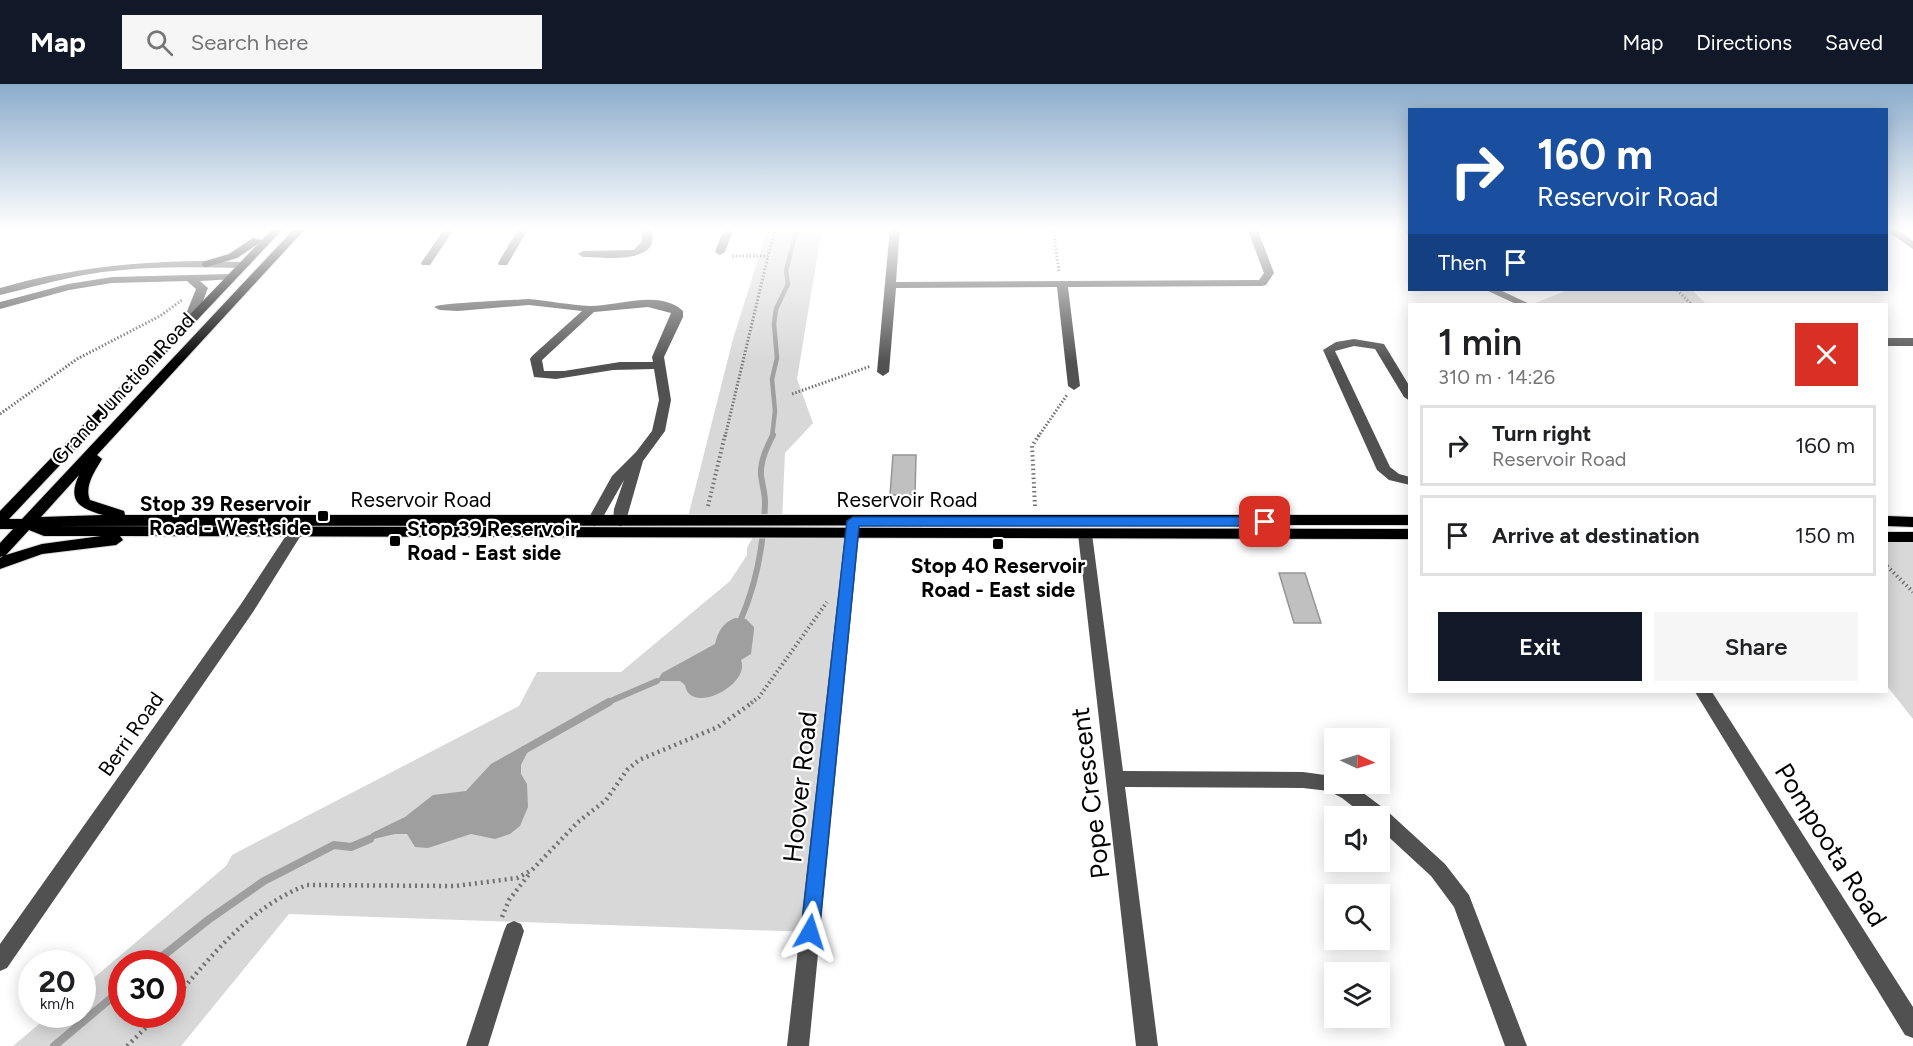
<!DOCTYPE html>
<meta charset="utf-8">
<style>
:root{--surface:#fff;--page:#f6f6f6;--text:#202124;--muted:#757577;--line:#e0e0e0;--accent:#111827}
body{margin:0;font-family:Figtree,sans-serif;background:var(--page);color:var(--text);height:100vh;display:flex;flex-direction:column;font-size:22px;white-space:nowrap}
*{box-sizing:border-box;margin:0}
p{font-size:20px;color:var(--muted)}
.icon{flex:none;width:33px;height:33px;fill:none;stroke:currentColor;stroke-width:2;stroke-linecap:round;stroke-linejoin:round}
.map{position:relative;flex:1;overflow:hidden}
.sheet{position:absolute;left:1408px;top:219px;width:480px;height:390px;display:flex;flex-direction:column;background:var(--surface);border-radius:0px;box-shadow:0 3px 15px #0003}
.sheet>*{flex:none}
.banner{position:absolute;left:1408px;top:24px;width:480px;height:183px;border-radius:0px;box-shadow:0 3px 15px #0003;background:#1a4fa0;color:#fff;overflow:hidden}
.needle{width:39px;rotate:94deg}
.controls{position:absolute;left:1324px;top:644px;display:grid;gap:12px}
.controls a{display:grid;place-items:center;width:66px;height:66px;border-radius:0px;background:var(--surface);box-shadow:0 3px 15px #0003;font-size:30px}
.speed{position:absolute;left:18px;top:866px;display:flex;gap:12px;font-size:30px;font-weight:700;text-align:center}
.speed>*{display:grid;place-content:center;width:78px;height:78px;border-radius:50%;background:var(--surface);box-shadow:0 3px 15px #0003;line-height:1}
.speed small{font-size:15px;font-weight:400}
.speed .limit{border:9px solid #d22;background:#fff;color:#111}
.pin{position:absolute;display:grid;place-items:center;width:51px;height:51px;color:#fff;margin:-26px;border-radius:12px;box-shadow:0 3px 9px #0006}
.me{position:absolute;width:66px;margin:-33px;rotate:6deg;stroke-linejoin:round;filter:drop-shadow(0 0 4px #0008)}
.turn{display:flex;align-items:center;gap:21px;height:126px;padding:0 30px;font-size:27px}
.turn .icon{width:78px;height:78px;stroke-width:2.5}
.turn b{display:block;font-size:42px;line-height:51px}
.then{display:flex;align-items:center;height:57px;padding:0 30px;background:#0003;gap:12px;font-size:22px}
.round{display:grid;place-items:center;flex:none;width:63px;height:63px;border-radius:0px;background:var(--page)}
.overview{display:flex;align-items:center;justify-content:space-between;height:102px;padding:0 30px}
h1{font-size:36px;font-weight:600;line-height:45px}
.primary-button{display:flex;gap:12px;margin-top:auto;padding:12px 30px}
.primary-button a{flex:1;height:69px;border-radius:0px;background:var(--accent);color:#fff;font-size:24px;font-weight:600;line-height:69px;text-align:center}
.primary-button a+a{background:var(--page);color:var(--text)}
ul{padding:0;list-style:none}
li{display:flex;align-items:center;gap:18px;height:81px;margin:0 12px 9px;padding:0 18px;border:3px solid var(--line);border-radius:0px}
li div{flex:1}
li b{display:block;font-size:22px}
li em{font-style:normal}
header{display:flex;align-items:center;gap:36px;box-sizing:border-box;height:84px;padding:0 30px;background:var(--accent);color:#fff}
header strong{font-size:28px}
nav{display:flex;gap:33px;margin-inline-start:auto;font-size:21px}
.search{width:420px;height:54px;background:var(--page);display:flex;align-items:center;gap:15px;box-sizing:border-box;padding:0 21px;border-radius:0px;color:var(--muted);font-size:22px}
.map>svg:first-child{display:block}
</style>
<header>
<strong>Map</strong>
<div class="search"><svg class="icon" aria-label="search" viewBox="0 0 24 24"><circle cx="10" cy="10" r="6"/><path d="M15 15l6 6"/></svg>Search here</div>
<nav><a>Map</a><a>Directions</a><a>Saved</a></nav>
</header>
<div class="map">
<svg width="1913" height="962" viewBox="0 0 1913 962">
<rect width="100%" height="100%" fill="#fff"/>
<!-- green -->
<path fill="#d8d8d8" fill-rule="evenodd" d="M768,144H822L797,295L813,339L785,369L782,437H687L733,255Z
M1568,206H1692L1706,220H1533Z
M755,449L852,450L810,848L289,830L181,962H13L51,930H82L83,903L226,782L232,771L519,622L537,588H621L730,497L747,471V464ZM122,879H172V930H122Z
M1887,457H1913V635L1887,602Z"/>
<!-- water -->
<path fill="#9f9f9f" d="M735,534L746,535L754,543V546L751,570L741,576C751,601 690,632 685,601L680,597H657L662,589L715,560C718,547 723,539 735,534Z
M531,661L521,681V690L527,700L528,723L520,742L510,750L495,755L471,750L428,764L415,763L407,750H395L365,757L372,749L405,733L433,711L466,707L491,680L523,662Z"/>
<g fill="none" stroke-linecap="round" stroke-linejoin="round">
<!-- stream-far2 -->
<path stroke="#9f9f9f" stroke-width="4.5" d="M772,353L775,327L772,295L777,274L774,240L776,225L788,200L786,187L797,144"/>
<!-- stream-far1 -->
<path stroke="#9f9f9f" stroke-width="6" d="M741,535C757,498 764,458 765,418C765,409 762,400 761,391C760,377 767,363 773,351
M606,619L657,597"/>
<!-- stream -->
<path stroke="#9f9f9f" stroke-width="8" d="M524,666L609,618
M154,879L208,836L264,797L334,761L351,763L370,755
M54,962L122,905"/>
</g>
<!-- building -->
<path fill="#c0c0c0" stroke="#959595" stroke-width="1.5" d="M893,371H916L915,411H890Z
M1279,489H1305L1321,539H1294Z"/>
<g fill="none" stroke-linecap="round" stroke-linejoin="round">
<!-- major casing -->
<g stroke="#dbdbdb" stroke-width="2">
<path id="major" d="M273,144H284L9,435H22L295,144H306L97,371L102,375C95,387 84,402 90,416L124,427L125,431H1410V441L47,442L1410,445V455L120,452L123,456L116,461L42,470L0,485V474L3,472L0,473V459L13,445H0V427L258,160L237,174L206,183L202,182V178L229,170L253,154L262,156ZM79,391C67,417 79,424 103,431L41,433ZM29,446L44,452H101L42,460L6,471Z
M1887,432L1913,433V443L1887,442Z
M1887,448H1913V458H1887Z"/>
</g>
<!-- path-far2 -->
<path stroke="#737373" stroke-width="3" stroke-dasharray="1.5 2" stroke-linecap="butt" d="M1053,144L1059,188
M732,172H768L776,144
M1677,206L1691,220
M792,310L871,282
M0,330L77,275L160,232L182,216
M725,353L768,172
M1038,353L1067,311"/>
<!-- path-far1 -->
<path stroke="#737373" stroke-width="4" stroke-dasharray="1.5 3" stroke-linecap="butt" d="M708,422L725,351
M1035,422L1032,362L1039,351
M1887,482L1913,508
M751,619L759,613L827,518"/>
<!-- path -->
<path stroke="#737373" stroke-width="4.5" stroke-dasharray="2 4" stroke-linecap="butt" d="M502,833L509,816L530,789
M172,917C212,872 249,823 307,801L456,802L517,794L532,786L578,738L606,716L627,686L639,676L718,643L753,618
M127,962L160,930"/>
<!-- minor -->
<path fill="#515151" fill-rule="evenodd" d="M445,144H455L430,181H422L421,179Z
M519,144H529L507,181H499L498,179Z
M641,144H651C664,182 603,173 583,173L578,170L583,167L634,166L642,157Z
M724,144H734L725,168L720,171L715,168Z
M890,144H900L896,198L1259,196L1264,189L1247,144H1257L1274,189L1266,201L1262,202L1068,203L1080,302L1074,306L1068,302L1057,203L896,204L889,288L883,292L877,288Z
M1400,144H1410V152Z
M1887,144H1896L1913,157V165L1887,147Z
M210,177L242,178L247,181L242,184C191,183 140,182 90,190C59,195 30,204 0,211V204C69,184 138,177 210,177Z
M231,190L235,191V195L200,197L208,204L196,235L190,238L184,235L196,205L187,197L112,199L69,206L0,225V218L68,200L112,193Z
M1486,206H1500L1530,220H1516Z
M529,215C549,217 570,221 590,222C618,222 660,205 683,227V233L664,273L671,316L665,347L643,377L625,440L620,442L613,437L614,425L624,396L599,440L594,442L587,437L612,392L636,368L652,347L659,316L654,285L613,286L556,295L534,293L530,275L532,272L582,227L529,221L458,227L440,226L434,223C439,219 515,216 529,215ZM648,223L671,229L652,273L653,278H620L564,287H544L542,276L594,228Z
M1887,254H1913V262H1887Z
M1354,255L1384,260L1410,303V317L1404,313L1375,265L1354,262L1335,267L1390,383L1399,390L1410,393V401L1389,396L1377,386L1323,266L1336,258Z
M296,443L303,448L253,528L7,884L0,887V860L241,520L291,444Z
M852,445L859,450L809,962H787L845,450Z
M1085,445L1092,450L1123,687L1303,688L1332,692L1335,693V699H1347L1354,702L1386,726L1445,780L1469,811L1527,962H1505L1454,823L1431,792L1380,745V732H1365L1342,714L1329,707L1303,704L1125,703L1158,962H1136L1078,450Z
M1695,608H1712L1913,923V954L1905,951Z
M514,837L521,840L524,847L488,962H466L504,847L507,840Z"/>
<!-- major -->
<use href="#major" fill="#000" fill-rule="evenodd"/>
</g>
<!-- sky -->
<linearGradient id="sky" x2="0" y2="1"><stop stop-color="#8baccb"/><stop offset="0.52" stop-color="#fff"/><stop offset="1" stop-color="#fff" stop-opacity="0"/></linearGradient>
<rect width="1913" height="279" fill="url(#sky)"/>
<!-- route -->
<path fill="#1a73e8" stroke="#114b97" stroke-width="1.5" d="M853,433H1265L1271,438L1265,442H859L819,848L817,854L810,857L804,854L801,848L847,437Z"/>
<!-- markers -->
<g fill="#000" stroke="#fff" stroke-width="2">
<rect x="317" y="426" width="12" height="12" rx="3"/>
<rect x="389" y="451" width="12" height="12" rx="3"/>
<rect x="992" y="454" width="12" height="12" rx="3"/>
</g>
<g text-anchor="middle" stroke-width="4.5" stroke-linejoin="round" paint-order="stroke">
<!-- street labels -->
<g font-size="21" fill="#000" stroke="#fff">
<text transform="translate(123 305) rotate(-47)" y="7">Grand Junction Road</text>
<text x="421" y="423">Reservoir Road</text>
<text x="907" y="423">Reservoir Road</text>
<text transform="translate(131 650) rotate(-55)" y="7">Berri Road</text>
</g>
<!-- poi labels -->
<g font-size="21" font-weight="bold" fill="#000" stroke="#fff" text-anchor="end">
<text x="311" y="427">Stop 39 Reservoir<tspan x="311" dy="24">Road - West side</tspan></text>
<text x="407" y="452" text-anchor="start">Stop 39 Reservoir<tspan x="407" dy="24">Road - East side</tspan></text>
<text x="998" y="489" text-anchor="middle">Stop 40 Reservoir<tspan x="998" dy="24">Road - East side</tspan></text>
</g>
<!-- near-street labels -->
<g font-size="26" fill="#000" stroke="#fff">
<text transform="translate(800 703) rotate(-84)" y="9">Hoover Road</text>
<text transform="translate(1090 709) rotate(-97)" y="9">Pope Crescent</text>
<text transform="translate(1831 761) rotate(58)" y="9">Pompoota Road</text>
</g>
</g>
</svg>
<div class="controls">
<a><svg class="needle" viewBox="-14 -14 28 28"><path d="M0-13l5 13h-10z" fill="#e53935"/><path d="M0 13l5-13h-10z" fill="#757577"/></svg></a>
<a><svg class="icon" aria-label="sound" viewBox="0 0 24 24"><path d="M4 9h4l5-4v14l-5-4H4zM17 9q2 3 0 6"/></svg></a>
<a><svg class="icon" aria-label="search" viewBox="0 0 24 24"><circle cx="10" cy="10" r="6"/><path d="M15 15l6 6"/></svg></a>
<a><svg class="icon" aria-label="layers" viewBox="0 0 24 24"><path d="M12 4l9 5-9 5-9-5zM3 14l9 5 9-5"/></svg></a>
</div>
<div class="speed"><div>20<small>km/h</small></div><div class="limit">30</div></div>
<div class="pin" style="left:1265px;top:438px;background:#d93025"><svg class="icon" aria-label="arrive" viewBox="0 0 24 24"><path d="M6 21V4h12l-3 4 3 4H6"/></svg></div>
<svg class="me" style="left:810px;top:848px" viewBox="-20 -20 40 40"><path d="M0-17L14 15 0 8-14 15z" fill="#1a73e8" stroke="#fff" stroke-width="4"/></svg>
<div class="banner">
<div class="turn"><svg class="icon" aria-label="right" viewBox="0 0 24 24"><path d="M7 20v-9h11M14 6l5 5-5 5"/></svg><div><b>160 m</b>Reservoir Road</div></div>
<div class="then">Then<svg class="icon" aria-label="arrive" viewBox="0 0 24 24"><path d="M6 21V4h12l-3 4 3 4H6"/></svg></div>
</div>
<section class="sheet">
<div class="overview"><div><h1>1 min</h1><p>310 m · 14:26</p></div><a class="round" style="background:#d93025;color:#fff"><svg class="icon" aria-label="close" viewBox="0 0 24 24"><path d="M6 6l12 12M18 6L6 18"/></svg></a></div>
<ul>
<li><svg class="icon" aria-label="right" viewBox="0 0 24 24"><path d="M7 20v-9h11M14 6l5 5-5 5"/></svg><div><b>Turn right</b><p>Reservoir Road</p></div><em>160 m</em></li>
<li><svg class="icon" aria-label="arrive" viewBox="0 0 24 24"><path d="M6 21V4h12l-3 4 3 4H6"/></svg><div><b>Arrive at destination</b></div><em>150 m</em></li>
</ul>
<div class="primary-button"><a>Exit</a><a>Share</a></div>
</section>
</div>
